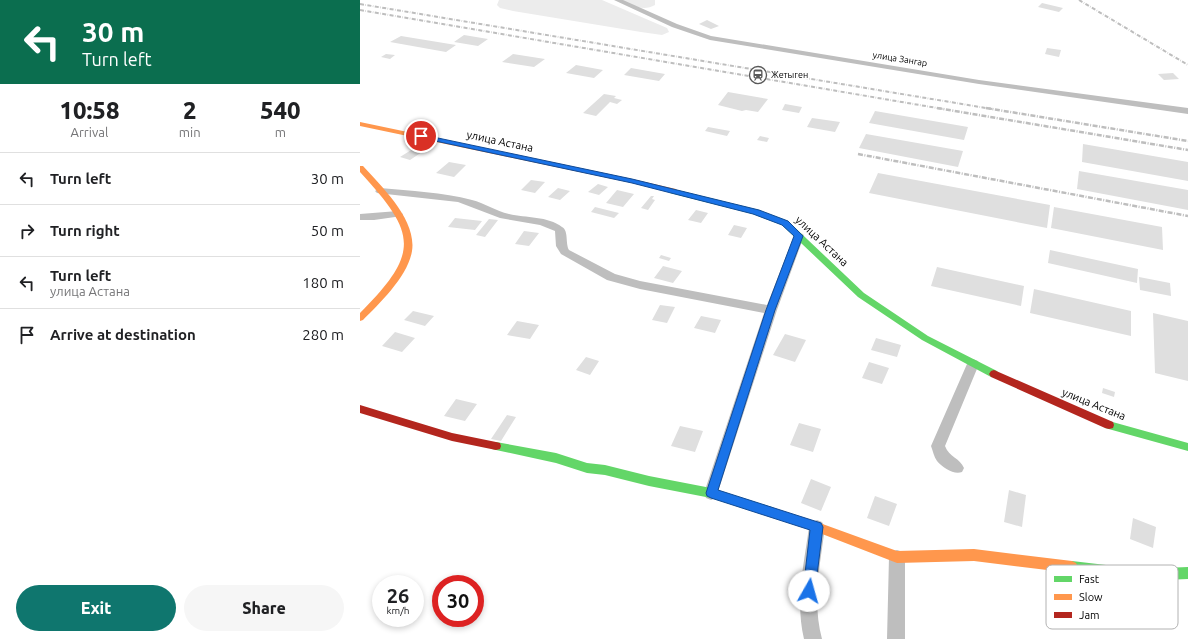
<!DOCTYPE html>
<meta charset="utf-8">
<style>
:root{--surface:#fff;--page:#f6f6f6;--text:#202124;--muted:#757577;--line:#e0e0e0;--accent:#0f766e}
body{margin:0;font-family:Ubuntu,sans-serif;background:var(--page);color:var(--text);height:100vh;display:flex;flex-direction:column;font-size:15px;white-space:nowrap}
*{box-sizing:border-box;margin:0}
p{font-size:13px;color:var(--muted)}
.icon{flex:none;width:22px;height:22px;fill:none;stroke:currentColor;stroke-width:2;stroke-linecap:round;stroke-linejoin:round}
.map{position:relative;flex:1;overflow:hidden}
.drawer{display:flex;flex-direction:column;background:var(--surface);width:360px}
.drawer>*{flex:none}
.banner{background:#0b6e4f;color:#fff;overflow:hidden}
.speed{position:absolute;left:12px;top:575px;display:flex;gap:8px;font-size:20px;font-weight:700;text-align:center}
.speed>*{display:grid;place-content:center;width:52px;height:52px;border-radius:50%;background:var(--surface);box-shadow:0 2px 6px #0003;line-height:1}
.speed small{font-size:10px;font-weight:400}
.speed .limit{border:6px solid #d22;background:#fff;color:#111}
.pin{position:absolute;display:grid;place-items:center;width:34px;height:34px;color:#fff;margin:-17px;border:2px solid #fff;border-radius:50%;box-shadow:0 1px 4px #0007}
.me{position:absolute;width:44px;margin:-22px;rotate:7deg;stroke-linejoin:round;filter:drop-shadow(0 0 3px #0008)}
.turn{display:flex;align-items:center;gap:14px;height:84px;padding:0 16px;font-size:18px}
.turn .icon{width:52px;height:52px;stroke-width:2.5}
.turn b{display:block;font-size:28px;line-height:34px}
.eta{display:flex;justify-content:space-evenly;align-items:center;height:68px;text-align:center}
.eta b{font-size:24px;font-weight:800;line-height:28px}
.action{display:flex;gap:8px;margin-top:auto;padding:8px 16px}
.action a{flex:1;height:46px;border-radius:24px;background:var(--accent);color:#fff;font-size:16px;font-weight:800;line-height:46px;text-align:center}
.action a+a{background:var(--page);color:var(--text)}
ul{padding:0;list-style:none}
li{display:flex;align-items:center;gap:12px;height:52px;padding:0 16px;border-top:1px solid var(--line)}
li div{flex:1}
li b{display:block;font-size:15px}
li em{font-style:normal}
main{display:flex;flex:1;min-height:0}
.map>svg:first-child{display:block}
</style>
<main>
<section class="drawer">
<div class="banner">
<div class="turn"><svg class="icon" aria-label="left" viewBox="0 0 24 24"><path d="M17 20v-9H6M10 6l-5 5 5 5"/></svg><div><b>30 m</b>Turn left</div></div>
</div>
<div class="eta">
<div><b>10:58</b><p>Arrival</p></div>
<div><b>2</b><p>min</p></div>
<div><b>540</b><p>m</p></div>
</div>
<ul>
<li><svg class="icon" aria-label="left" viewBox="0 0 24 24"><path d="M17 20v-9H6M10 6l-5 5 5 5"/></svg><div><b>Turn left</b></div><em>30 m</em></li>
<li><svg class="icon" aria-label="right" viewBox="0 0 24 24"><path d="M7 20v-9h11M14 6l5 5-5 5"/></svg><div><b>Turn right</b></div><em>50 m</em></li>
<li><svg class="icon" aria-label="left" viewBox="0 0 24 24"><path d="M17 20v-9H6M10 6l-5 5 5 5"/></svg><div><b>Turn left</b><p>улица Астана</p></div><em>180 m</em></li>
<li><svg class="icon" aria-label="arrive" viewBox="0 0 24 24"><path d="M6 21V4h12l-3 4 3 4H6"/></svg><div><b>Arrive at destination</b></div><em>280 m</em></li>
</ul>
<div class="action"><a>Exit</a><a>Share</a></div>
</section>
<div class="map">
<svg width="828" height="639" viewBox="0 0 828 639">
<rect width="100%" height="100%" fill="#fff"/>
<!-- green -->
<path fill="#ececec" d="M139,0H242L307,28L309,32L302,35L281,32L153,11L140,8L137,5Z
M261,0H295V5C283,12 272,5 261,0Z"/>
<!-- building -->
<path fill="#dfdfdf" d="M682,3L703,8L699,12L678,7Z
M347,20L359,26L351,29L339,24Z
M104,35L128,39L118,46L94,42Z
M41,36L96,45L86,52L30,42Z
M687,48L701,50L699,57L685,54Z
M26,54L35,55L30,59L21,57Z
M153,54L185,59L174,67L142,62Z
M216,65L243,70L234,78L206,73Z
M271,68L305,74L299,81L264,75Z
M813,73L819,79L804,80L798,74Z
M368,92L408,99L398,112L386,110L382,111L358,105Z
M244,94L256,96L254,98L262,100L257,104L250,102L236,116L223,113Z
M425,104L442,107L439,113L422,110Z
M515,111L608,127L604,140L509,123Z
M452,118L480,122L475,132L447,127Z
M348,127L370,131L367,136L345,131Z
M506,134L603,151L598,167L499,148Z
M400,136L409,138L407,142L397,140Z
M723,144L828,162V181L722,162Z
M56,147L65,150L50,160L40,157Z
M89,162L106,165L94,177L76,173Z
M719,171L828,190V210L717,189Z
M518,173L690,205L687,228L509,193Z
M171,180L185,182L175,193L161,190Z
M238,184L248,187L239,195L228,192Z
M198,188L210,191L200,200L188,197Z
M257,190L274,194L263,207L246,203Z
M291,196H294L292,199L295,200L288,210L281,208Z
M235,207L259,213L254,218L231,212Z
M694,207L802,227L803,250L691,228Z
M336,210L348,213L341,223L328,220Z
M95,218L122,221L115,230L88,227Z
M129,219L138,220L125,237L116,235Z
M374,225L387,228L381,238L368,235Z
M164,231L179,233L169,246L155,244Z
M690,250L778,269L777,283L688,263Z
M301,255L311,258L309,261L299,258Z
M303,266L322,271L313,283L294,278Z
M577,267L664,286L661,306L571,286Z
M779,277L810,283L811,296L780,290Z
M674,289L771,311V336L670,313Z
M300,305L315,307L307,323L292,320Z
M53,311L74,316L65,326L44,320Z
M793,313L828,321V381L795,373Z
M341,316L361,320L355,333L334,328Z
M157,321L179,325L170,339L147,335Z
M35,332L55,338L42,352L22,346Z
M425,334L446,340L435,362L413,355Z
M516,338L541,345L537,357L511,350Z
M226,357L239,361L230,375L216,370Z
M509,362L529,368L522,384L502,378Z
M743,388L755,392L754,397L742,393Z
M96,399L117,404L105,421L84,416Z
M147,415L156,417L141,441L131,439Z
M439,423L461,429L453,452L430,445Z
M320,426L343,431L335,452L311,446Z
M451,479L471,487L461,511L441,503Z
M649,490L666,495L662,527L644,522Z
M515,496L537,504L529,526L507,518Z
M773,518L796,527L793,548L770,539Z"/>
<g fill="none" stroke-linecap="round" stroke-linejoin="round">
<!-- street -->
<path fill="#bebebe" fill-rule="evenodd" d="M254,0H263L317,24L351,36L619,80L828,108V114L619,84L350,40L312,27Z
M20,188C51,191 82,192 112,200C124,203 136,211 149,214C166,218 188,216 202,227C209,231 205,243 209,250L255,274L280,281L407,305L434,236L439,233L443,234L444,236L417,310L356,498L351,500L346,498L344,493L404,313L280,289L247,280L201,254L196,246L195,231L180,225L140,218L98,202L17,193L15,191Z
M38,211L43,214L42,216L14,220H0V214Z
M613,359L618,361L619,364L585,446C589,457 600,458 604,468L602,472C594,475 583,468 577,461C574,457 573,451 571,446L607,364L608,361Z
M457,520L462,522L465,527C460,565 452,602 462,639H444C435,601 444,564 449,527L452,522Z
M537,550L543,552L545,557V639H527L529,557L531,552Z"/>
<!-- fast -->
<path fill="#63d668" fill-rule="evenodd" d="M310,189H313L399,210L428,221L504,293L568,336L637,371L639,374L637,377H631L562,340L498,297L422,225L393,214L310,193Z
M749,421L828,443V451L745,428L744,425L745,422Z
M136,442L196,453L227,463L245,465L289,476L351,488L408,506L412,507L414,511L412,515L408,516L351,498L289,486L245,475L227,473L196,463L136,450L132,449L131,446L132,443Z
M712,561L780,569L828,567V579L780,581L712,573L708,571L706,567L708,563Z"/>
<!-- slow -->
<path fill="#ff974d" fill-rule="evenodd" d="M0,122L272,179L316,189L317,191L313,193L272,183L0,126Z
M0,166H3C22,187 57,220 52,251C48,276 20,303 3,320L0,321V313C61,252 56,233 0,172Z
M408,506L457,522L537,551L614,549L712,561L716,563L718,567L716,571L712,573L614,561L537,563L457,532L404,515L402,511L404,507Z"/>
<!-- jam -->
<path fill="#b3261e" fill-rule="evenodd" d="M634,370L753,422L754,425L753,428L749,429L745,428L631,377L629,374L631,371Z
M0,405L92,433L136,442L140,443L141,446L140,449L136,450L92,441L0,413Z"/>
<!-- rail-far1 -->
<path stroke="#bebebe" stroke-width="2" stroke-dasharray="4 1.5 0.5 1.5" stroke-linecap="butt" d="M719,0L828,65
M0,4L632,109
M0,10L583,109"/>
<!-- rail -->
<path stroke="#bebebe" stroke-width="2.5" stroke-dasharray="5 1.5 1 1.5" stroke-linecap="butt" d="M577,108L828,150
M626,108L828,141
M498,154L828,216"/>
</g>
<!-- route -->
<path fill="#1a73e8" stroke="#114b97" d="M59,134L272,179L399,210L428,221L443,236L415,310L358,490L461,523L463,527L455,591L453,595L449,597L445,595L443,591L450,530L351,498L347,496L346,493L406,310L434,236L422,225L393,214L272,183L61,138L59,137Z"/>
<!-- icons -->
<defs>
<g id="station-ring" transform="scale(0.9)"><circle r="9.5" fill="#fff" stroke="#595959" stroke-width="1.5"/><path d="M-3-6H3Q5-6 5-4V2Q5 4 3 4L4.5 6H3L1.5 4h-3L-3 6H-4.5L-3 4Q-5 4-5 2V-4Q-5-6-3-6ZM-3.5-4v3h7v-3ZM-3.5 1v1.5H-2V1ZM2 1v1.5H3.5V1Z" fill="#595959"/></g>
</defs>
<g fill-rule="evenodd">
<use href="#station-ring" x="398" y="75"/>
</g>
<g text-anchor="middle" stroke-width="3" stroke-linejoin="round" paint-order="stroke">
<!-- far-street labels -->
<g font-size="9" fill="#000" stroke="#fff">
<text transform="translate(540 59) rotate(9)" y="3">улица Зангар</text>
</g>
<!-- far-poi labels -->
<g font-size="9" fill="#000" stroke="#fff" text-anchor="start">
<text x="411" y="78">Жетыген</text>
</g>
<!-- street labels -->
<g font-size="11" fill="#000" stroke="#fff">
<text transform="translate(140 141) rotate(12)" y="4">улица Астана</text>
<text transform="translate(462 241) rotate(43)" y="4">улица Астана</text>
<text transform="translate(734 404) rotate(22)" y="4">улица Астана</text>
</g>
</g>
<!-- legend -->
<rect x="686" y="565" width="132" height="64" rx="6" fill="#fff" stroke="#b2b2b2" stroke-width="1"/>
<rect x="694" y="576" width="18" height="6" fill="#63d668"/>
<rect x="694" y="594" width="18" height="6" fill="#ff974d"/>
<rect x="694" y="612" width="18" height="6" fill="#b3261e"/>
<g font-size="11" fill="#000">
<text x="719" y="583">Fast</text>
<text x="719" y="601">Slow</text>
<text x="719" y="619">Jam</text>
</g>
</svg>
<div class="speed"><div>26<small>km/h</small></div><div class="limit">30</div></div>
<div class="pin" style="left:61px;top:136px;background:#d93025"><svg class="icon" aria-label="arrive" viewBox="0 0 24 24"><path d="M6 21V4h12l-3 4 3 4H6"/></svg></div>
<svg class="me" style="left:449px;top:591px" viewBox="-20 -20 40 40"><circle r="19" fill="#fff"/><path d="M0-13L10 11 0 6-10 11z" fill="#1a73e8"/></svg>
</div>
</main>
